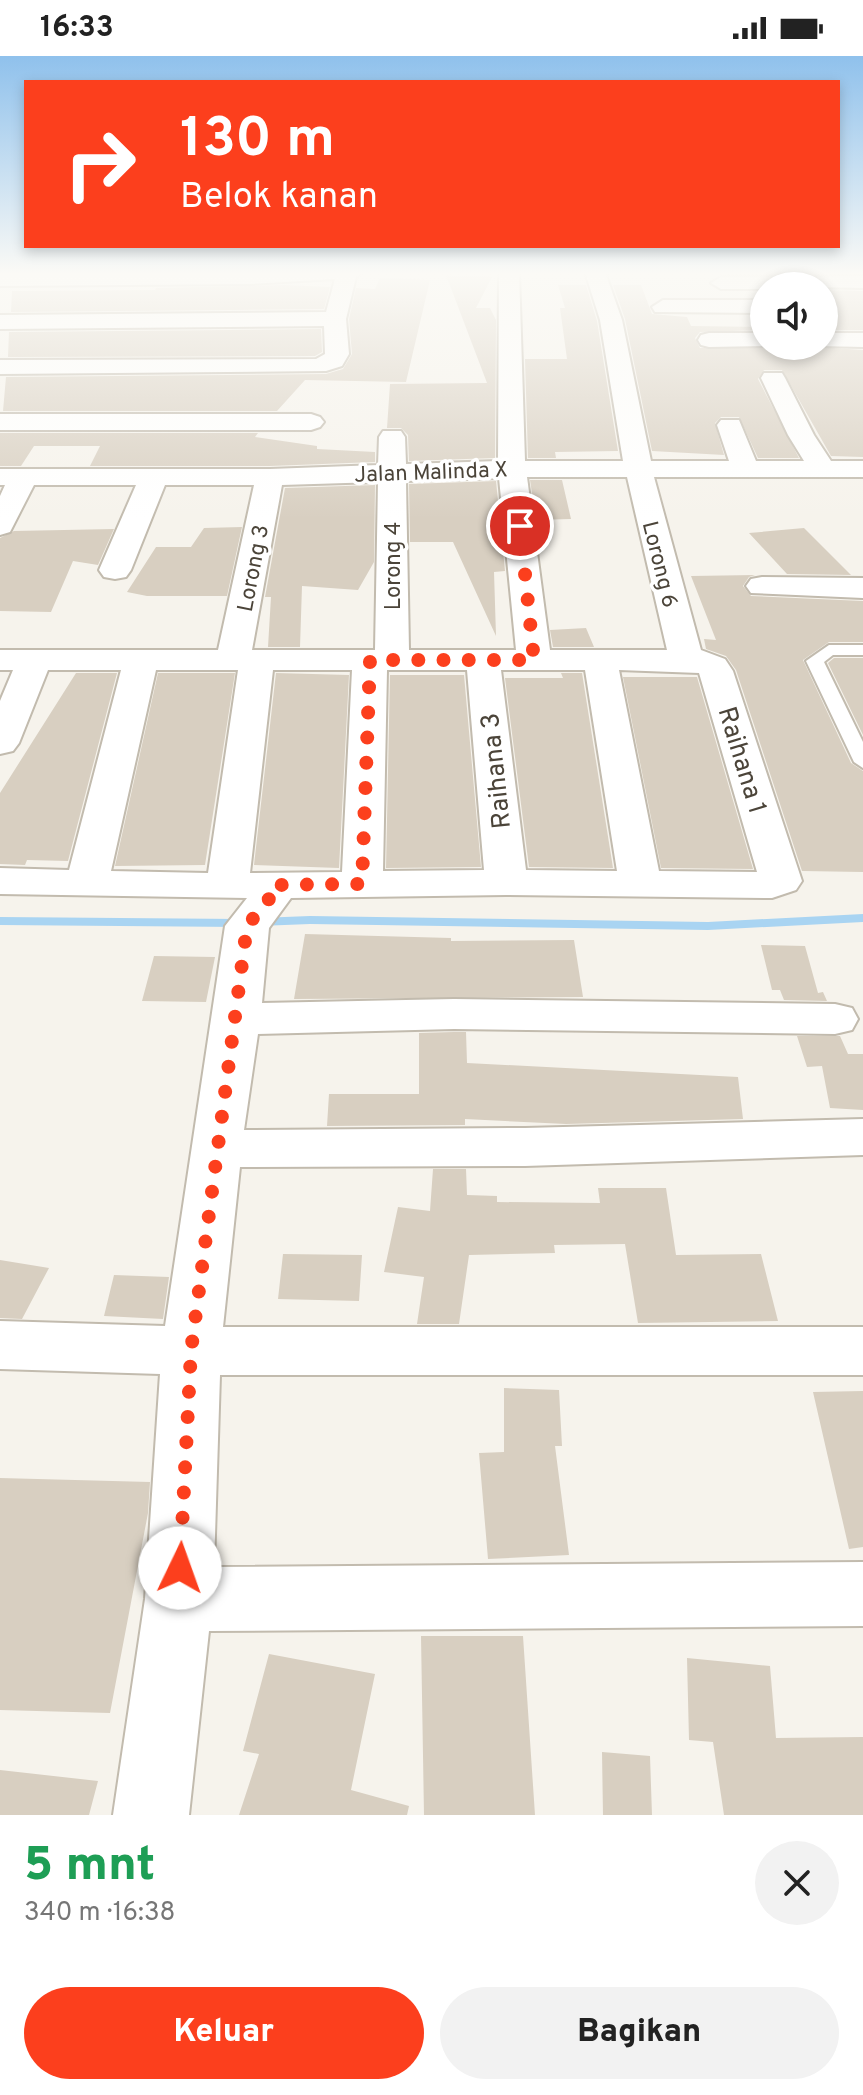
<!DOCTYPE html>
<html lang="id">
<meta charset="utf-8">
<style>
:root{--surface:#fff;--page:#f2f2f2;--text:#222;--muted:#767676;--accent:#fc3f1d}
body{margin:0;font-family:Overpass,sans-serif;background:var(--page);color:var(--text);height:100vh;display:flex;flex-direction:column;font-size:30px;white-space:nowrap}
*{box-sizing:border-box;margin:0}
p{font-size:26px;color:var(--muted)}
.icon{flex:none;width:44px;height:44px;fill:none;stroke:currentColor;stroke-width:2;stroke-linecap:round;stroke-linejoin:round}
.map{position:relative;height:1759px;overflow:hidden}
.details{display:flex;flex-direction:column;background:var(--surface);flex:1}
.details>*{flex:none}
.hud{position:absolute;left:24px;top:24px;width:816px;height:168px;border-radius:0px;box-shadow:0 4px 12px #0003;background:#fc3f1d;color:#fff;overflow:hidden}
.controls{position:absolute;left:750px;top:216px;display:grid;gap:16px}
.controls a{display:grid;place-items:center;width:88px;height:88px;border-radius:50%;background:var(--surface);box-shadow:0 4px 12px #0003;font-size:40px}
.pin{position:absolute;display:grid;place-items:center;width:68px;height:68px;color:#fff;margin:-34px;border:4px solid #fff;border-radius:50%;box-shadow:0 2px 8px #0007}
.me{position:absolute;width:88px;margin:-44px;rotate:3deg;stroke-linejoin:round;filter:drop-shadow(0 0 6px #0008)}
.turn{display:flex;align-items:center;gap:28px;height:168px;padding:0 24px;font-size:36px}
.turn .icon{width:104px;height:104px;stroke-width:2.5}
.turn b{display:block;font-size:56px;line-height:68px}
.round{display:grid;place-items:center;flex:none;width:84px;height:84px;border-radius:42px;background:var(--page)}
.overview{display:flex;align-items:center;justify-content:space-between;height:136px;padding:0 24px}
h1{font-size:48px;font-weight:800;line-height:60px;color:#1e9e55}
.primary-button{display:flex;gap:16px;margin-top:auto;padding:16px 24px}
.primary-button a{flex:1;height:92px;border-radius:48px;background:var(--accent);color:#fff;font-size:32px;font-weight:800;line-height:92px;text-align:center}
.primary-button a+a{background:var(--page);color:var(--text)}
.status{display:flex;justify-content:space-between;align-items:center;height:56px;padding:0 40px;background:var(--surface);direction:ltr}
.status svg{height:22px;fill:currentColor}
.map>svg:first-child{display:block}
</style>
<div class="status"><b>16:33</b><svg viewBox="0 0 49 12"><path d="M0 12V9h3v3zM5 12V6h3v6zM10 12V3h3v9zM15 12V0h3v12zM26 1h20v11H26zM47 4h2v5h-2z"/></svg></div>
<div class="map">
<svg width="863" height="1759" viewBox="0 0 863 1759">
<rect width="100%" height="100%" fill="#f6f3ec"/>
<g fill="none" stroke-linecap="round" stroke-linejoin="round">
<!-- stream -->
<path fill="#a9d4f2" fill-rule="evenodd" d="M863,858V866L708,874L310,868L259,870L253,866L259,862L310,860L708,866Z
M0,861L240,863L246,867L240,871L0,869Z"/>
</g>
<!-- building -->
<path fill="#d8cfc1" d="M446,219L492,221L476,252H490L496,264L495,402L409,405L408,379L401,372H387L390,328L487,327Z
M380,222L430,224L406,326L305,324L277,355H3L6,321L326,318L343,313L352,298L349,263L356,232L375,233Z
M284,229L330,231L324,253L11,256L12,235L155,234L156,232Z
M558,229H586L597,265L618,395L555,396L556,402H528L525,303H567L560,252H565Z
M613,229H641L652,258L687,261L691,270L764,271V274L700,276L695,282L700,292L817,291L863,294V401L831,400L782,314H764L758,323L799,402H758L739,361H721L715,367L724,399L652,395L625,263Z
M824,234L863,235V274H824Z
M321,273L322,296L315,300L8,301L9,276Z
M0,377H258L255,381L317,390V393L375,396V406L270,410H90L100,390H34L21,410H0Z
M530,424H562L571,463L536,464Z
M496,425L505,515L494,516L496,580L453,486H410L409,428Z
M375,429L374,506L358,534L302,530L300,591H268L271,541H265L285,432Z
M242,471L227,540H147L127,536L156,491H191L204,472Z
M804,472L851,519L787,518L749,477Z
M114,473L98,509L73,505L51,556L0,555V482L14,475Z
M755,519L749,521L743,530L751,540L863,545V586H829L803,604L851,707L863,715V816L802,815L736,614L726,600L706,593L704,583L716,584L691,520Z
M586,572L594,591H553L550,574Z
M834,602H863V679L828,607Z
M76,617H117L68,805L27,804L25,809L0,808V737Z
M158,617H235L205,809L115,810Z
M276,617L349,619L339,812L254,809Z
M561,617H582L613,812L529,811L505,622H563Z
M390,619H464L481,811L386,812Z
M623,621H697L753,813L661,812Z
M305,878L451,882V885L574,884L583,941L294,943Z
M761,889L805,890L818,937L823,936L827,945L784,944L780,934H772Z
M154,900L215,901L206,946L142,945Z
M454,976H466L467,1007L738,1021L743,1063L566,1068L465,1063V1069L327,1070L329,1038H419V977Z
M797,980H840L848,998H863V1054L830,1052L822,1010L807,1011Z
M433,1113H466L467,1139L497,1140V1146L600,1147L598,1132H666L676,1199L761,1198L778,1265L638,1267L625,1188L554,1189L555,1197L469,1199L459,1268H417L424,1221L384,1216L398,1151L430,1155Z
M283,1198L362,1199L359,1245L278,1243Z
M0,1204L49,1212L22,1263L0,1262Z
M114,1219L169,1221L163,1263L104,1260Z
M504,1332L559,1334L562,1390H555L569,1499L488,1503L479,1397L504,1396Z
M863,1335V1491L849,1493L813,1336Z
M0,1422L150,1426L148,1457L110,1657L0,1654Z
M421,1580H523L535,1759H424Z
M269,1598L375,1618L351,1734L409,1750L407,1759H239L259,1698L243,1695Z
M687,1602L770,1610L776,1682L863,1681V1759H724L713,1686L689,1684Z
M602,1696L650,1700L652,1759H603Z
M0,1714L98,1725L89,1759H0Z"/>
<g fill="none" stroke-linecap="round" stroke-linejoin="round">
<!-- lane casing -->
<g stroke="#c2bbae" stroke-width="4">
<path id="lane" d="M829,589H863V599H833L824,606L863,686V712L854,706L806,605Z"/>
</g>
<!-- street casing -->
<g stroke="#c2bbae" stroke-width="4">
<path id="street" d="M363,216L356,221L346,263L349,298L342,310L326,315L0,318V304L316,303L325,298L324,270L0,273V259L326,256L335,223L251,228L0,230V218Z
M499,216H519L525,405H623L600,264L585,216H605L622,264L651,405H729L717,369L721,364H739L756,405H804L788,379L761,322L764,317H782L785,322L814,379L831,405H863V421H654L701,594L725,603L733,615L802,825L796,834L772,842L506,839L291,842L269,872L262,947L454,943L835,948L852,952L858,963L852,974L835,978L454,973L258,978L244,1074L525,1072L863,1063V1099L525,1110L240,1111L223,1271H863V1319H220L214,1511L863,1506V1570L209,1575L189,1759H113L145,1543L160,1318L0,1313V1265L165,1270L225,870L247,842L0,838V812L69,814L121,614H48L19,687L13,695L0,698V645L13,614H0V594H218L254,429H165L131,514L126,521L115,523L104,521L99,514L136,429H34L10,476L0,479V440L5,429H0V413H270L378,409L379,381L383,375H401L405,381L406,408L498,405ZM527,421H627L667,594H550ZM499,422L516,594H409L406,425ZM378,426L375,594H252L282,429ZM156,614H238L208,817L111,815ZM273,614H352L342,816L250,817ZM387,614H467L484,814L383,815ZM501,614H585L617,815L526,814ZM619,614L699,617L757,816L659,815Z
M863,220V232L764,230V233H721L711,227L721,221Z
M663,244H760L764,245V257L655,256L652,251Z
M709,277H764V290H768L709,291L701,289L698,284L701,279Z
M824,277H863V291L820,290H824Z
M0,358H311L320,361L324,366L320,371L311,374H0Z
M762,521L863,522V542L751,537L746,530L751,523Z"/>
</g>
<!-- lane -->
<use href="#lane" fill="#fff" fill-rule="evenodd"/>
<!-- street -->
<use href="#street" fill="#fff" fill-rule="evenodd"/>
</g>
<!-- sky -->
<linearGradient id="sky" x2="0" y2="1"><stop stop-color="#8fc1ec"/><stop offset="0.47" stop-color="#fbfaf6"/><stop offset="1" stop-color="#fbfaf6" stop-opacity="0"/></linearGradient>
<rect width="863" height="463" fill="url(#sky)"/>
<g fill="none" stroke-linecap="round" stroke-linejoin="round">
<!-- route -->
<path stroke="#fc3f1d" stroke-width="14" stroke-dasharray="0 25.2" d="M180,1512L191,1295L247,870L269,843L271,829L362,828L370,604H534L520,470"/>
</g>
<g text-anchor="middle" stroke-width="7" stroke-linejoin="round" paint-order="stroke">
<!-- far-street labels -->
<g font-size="22" fill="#4b4439" stroke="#fff">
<text transform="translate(431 415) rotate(-2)" y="8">Jalan Malinda X</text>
<text transform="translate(661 508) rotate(76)" y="8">Lorong 6</text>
<text transform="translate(392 510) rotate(-90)" y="8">Lorong 4</text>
<text transform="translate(252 512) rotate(-79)" y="8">Lorong 3</text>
</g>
<!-- street labels -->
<g font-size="26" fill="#4b4439" stroke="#fff">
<text transform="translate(743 704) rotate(73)" y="9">Raihana 1</text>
<text transform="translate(495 715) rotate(-96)" y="9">Raihana 3</text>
</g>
</g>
</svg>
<div class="controls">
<a><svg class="icon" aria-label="sound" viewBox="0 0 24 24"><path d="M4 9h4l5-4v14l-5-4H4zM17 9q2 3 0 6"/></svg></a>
</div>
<div class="pin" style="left:520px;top:470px;background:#d93025"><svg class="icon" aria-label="arrive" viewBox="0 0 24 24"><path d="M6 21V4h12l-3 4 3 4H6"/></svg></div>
<svg class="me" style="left:180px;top:1512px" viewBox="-20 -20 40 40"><circle r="19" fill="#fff"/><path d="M0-13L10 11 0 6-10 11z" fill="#fc3f1d"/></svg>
<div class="hud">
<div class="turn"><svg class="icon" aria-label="right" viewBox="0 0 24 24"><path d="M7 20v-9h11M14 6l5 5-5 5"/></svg><div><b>130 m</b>Belok kanan</div></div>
</div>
</div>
<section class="details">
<div class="overview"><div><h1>5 mnt</h1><p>340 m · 16:38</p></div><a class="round"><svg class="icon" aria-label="close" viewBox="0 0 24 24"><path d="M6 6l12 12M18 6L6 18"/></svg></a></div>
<div class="primary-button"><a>Keluar</a><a>Bagikan</a></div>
</section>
